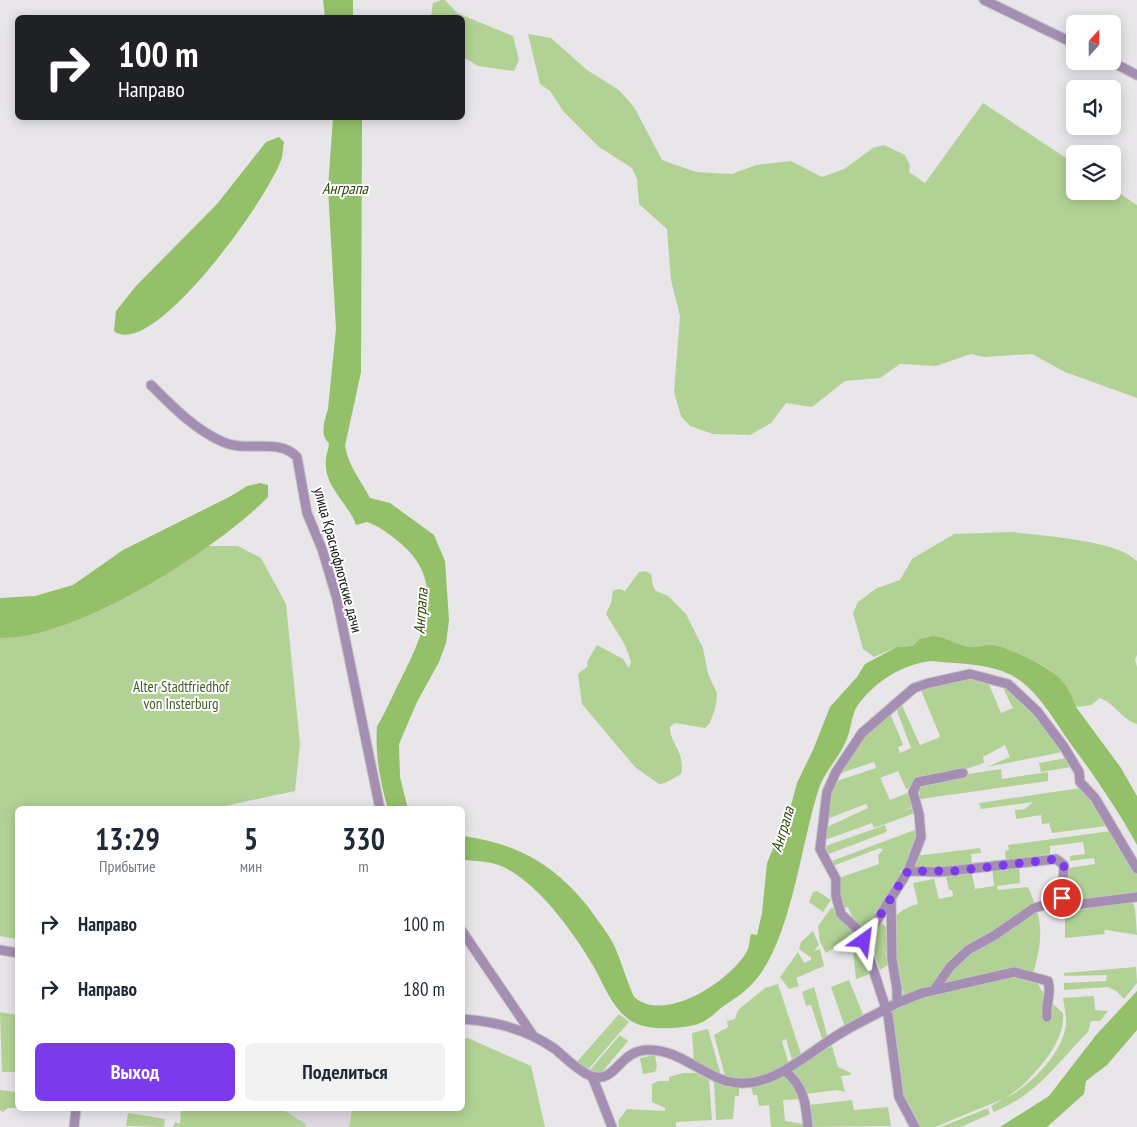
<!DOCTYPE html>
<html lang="ru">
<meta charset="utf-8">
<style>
:root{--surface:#fff;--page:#f2f2f3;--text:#1f2937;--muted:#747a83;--accent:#7c3aed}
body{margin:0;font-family:"PT Sans Narrow",sans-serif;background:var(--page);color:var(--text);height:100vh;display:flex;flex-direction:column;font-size:19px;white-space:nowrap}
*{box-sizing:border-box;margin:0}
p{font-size:16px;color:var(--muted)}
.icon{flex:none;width:28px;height:28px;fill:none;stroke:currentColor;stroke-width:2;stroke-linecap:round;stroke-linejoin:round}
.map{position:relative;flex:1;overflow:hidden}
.details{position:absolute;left:15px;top:806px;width:450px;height:305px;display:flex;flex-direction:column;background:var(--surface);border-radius:8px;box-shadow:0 2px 12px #0003}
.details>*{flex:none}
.hud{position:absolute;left:15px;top:15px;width:450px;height:105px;border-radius:8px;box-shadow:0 2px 12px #0003;background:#202124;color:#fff;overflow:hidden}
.needle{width:32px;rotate:21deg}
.buttons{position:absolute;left:1066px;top:15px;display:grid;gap:10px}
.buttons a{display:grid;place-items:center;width:55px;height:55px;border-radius:8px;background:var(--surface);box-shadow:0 2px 12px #0003;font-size:25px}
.pin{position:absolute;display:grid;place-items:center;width:42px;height:42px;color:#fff;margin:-21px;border:2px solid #fff;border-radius:50%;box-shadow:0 1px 5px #0007}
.me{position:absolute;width:55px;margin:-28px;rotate:31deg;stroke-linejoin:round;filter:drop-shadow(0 0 4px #0008)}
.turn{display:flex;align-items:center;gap:18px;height:105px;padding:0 20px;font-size:22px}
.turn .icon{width:65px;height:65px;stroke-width:2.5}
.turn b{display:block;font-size:35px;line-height:42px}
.eta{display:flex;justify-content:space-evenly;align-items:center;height:85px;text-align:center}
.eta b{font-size:30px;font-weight:700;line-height:35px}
.button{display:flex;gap:10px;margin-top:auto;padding:10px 20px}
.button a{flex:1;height:58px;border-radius:8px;background:var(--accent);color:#fff;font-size:20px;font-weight:700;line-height:58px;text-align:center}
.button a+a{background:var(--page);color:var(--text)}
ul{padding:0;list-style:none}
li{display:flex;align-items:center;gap:15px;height:65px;padding:0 20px}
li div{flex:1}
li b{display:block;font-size:19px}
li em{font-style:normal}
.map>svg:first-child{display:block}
</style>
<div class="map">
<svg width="1137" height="1127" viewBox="0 0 1137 1127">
<rect width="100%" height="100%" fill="#e8e6e9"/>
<!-- built -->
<path fill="#ded7e2" d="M282,1109H352L349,1127H305L306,1124Z"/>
<!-- green -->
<path fill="#b1d294" d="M441,0H445L457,13L513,36L519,60L514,71L478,66L463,57L462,18L431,17L433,3Z
M528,34L551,38L587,70L619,90L634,107L662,160L696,172L732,174L756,165L791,161L822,177L844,169L873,148L884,145L905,155L910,166L909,172L925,183L983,103L1075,164V191H1112L1113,189L1137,205V398L1065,372L1032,354L983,357L971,354L936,366L900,364L880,378L845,381L812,407L786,403L771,423L750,435L713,434L690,426L681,416L674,392L680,316L671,280L667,229L639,204L637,179L632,168L599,147L564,112L550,91L540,84Z
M1012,532C1043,536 1117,540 1137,561V655L1135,659L1137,667V724C1121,719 1116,704 1100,698L1091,705L1076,707C1072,696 1065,684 1056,675C1045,664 1009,648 993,645C985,644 978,648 971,647C949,644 945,632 919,639L913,646L897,647L874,657L863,649L853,613L858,602L877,588L900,580L912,559L954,534Z
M208,546H238L261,558L286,604L300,744L295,791L211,809H18L17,939L0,936V638H12L155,580Z
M645,571L651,574L653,586L656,591L668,596L686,614L703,648L708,674L717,693L716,706L710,723L705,728L675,723L670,727C669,743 686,752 681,774L665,783L659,784L635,767L582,704L578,674L587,667L588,660L597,645L623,659L629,668L631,662L625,645L606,614L611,603L613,591L619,589L625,591L639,572Z
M985,675L1001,713L1013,708L1000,682L1005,681L1067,751L987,767L1010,757L1005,745L983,757L984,763L906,789L898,771L880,778L879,775L890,800L913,791L916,805L899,813L916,806L918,812L874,828L872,823L825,840L827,827L868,808L866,804L827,819L834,782L876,768L874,762L838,774L862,737L890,713L903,745L898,747L900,753L911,748L896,708L901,703L920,745L938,738L940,736L920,688Z
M1072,757L1077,766L1041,772L1039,763Z
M1001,769L1002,779L1048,772V781L920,799L919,789L931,780Z
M1081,788L1114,825L1052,833L1049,823L1042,824L1041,815L1016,819L1015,810L1025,809L1033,802L981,809L979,803Z
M885,825L887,831L884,833L826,855L823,847Z
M920,828L912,856L908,857L907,870L900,871V875L904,874L869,927L863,929L853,919L848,907L844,908L840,902L839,878L879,864L878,855L883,850L880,848L833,866L829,862Z
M1118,830L1137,870V895L1065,905L1069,868L1095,864L1094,858L1070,861V856L1085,854L1083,842L1050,846V854L1006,860L1005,851L1009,850L1008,845Z
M980,848L981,853L971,854L972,864L912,870L915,856Z
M1019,863L1020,883L997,886L998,890L1028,887C1044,923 1043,937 1033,974L1045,997L1063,1013C1065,1039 1045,1062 1028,1080C1022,1087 1013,1092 1006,1098C1031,1085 1062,1054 1066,1025C1067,1017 1064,1006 1063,998L1094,996L1095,1010L1108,1011L1100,1021H1091L1088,1032C1056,1064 1038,1094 994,1112L991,1106L1003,1099L935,1127H919L902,1093L886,1003L904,993L883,947L889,964L880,970L870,939L880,921L888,929C892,915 905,907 918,904L913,883L934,879L939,899L953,896L952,890H949L945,872L971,869L975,889L994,886L992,866Z
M817,891L831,900L823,912L809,902L813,892Z
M1132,900L1135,909L1137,935L1107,930H1104L1105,934L1065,938V915L1070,910Z
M831,908H834L839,916L851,926L872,967L868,968L870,974L856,979L853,949L849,945L839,948L837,946L826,953L820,942L818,926Z
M813,931L819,945L814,951L820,949L824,966L796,978L799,986L789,989L780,977L798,952L804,963L811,960V956L810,957L799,949L801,942Z
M1136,967L1137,983L1124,999L1116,991L1108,987L1064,990V983L1106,981L1107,975L1064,976V973Z
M849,980L865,1019L845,1027L831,987Z
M778,984L802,1057L793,1063L786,1039L782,1041L789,1065L746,1081L726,1079L714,1035L728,1027L727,1021L735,1019L738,1010L765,988Z
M814,987L828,1038L823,1042L811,1005L806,1006L802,992Z
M0,1012L17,1015V1072H2Z
M619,1014L629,1022L586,1072L576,1063Z
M708,1029L722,1079L713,1075L711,1069H705L694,1063L692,1033Z
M620,1035L628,1041L598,1077L589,1071Z
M463,1038H468L531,1066L545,1127H349L352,1109H462Z
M832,1046L838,1067L851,1073L850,1075L841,1076L845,1092L837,1090L806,1094L791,1070Z
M655,1055L657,1067L655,1072L643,1074L640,1058Z
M683,1073H696L709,1080L712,1120L676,1122V1127H619L618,1121L627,1109L665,1111V1108L652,1102V1084L658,1081H669V1077Z
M784,1076H787L803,1099L783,1100L785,1121L804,1124V1127H771L769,1105L759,1106L757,1095H753L751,1087L753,1085Z
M714,1081L739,1086V1096H735L733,1119L716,1120Z
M0,1090L17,1092V1108H8L3,1112L0,1110Z
M852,1100L854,1110L888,1107L891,1126L810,1127L809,1105Z
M988,1108L990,1114L961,1127H941Z
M181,1109H282L306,1124L305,1127H173L175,1122L180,1124Z
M128,1113L165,1119L164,1127L126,1126Z"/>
<!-- water -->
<path fill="#93c069" d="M323,0H353V17H325Z
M333,118H362L361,372L345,446C349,468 361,480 370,498L390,503L434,535L445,561L449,620L446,643L439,662L417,702L399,744L400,777L408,809H388C380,782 375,754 377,726C386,712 392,696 400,681C423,635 449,582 399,542C389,534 379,526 367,522L356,525C348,502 323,487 326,459C326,454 329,449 329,443C319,435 325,419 328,409L336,329L328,188Z
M279,137L284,142C283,147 283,152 282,157C273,192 153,362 114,331L116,311L136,286L217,204L266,142Z
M260,483L268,485V497C216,550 75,640 0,638V598L35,596L73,585L123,550L231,496L247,486Z
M933,636C947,637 957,645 970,647C978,648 985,644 993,645C1010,648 1043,664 1056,675C1066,683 1072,696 1076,707L1121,768L1137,796V845C1117,808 1093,774 1068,740C1053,718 1035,687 1011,675C988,663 957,664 933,661C903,663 872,683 856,708C851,718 851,731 846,741C839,758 825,771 819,788C801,842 791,944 752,984C743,994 732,1000 721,1008C713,1015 706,1022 695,1025C677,1029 648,1031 631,1021C613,1009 604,986 594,967C574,933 538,882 501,866C489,861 475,861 463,860V836C518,844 554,864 589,908C597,920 606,930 613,943C621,960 626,979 634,997C665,1024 729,981 746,953C750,947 749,940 751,934L757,935L762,913L767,863L790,809L797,783L813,750L830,707L857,677L865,664L897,647L913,646L919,639Z
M1137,991V1030L1107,1065L1086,1081L1084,1094L1047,1127H1000L1049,1096L1096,1035Z"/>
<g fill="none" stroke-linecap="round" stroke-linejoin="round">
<!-- minor casing -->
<g stroke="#c6c4c6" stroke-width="11">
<path id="minor" d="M984,0L1075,44
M1110,61L1137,75
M151,385C172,406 195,430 223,442C247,453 278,437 297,457L307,513L322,549L337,599L380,809
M908,871L940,872L1056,859L1064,865L1062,899L1058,907
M462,931L534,1037
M864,941L908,871L921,837L919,814L913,792L918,782L963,773
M0,950L18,953
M934,990L950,967L968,950L995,935L1034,908L1045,905L1058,907L1137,897
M897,1003L922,993L1014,972L1048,981C1052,994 1045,1004 1047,1017
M462,1019C495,1021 528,1030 555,1049C566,1058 578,1071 591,1076C616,1084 618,1052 646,1050C676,1048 698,1072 726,1081C769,1093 807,1053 841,1033C859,1022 879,1013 897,1003V989L892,959L891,898
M785,1071C804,1086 806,1104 808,1127
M592,1076L612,1127
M74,1127L76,1109
M915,1127L899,1097L888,1015L864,941L856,928L841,914L836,896V879L820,849L827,792L836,772L862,733L914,688L929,683L970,674L1008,684L1037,711L1064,747L1079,772L1080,782L1095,798L1137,869"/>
</g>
<!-- minor -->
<use href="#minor" stroke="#a48eb1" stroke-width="9"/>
</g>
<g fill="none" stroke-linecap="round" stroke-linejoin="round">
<!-- route -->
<path stroke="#7c3aed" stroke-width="9" stroke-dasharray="0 16.2" d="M864,941L908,871H955L1056,859L1064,865L1062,898"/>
</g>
<g text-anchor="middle" stroke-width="4" stroke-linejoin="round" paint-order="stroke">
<!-- street labels -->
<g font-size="15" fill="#111011" stroke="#fff">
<text transform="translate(338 560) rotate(75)" y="5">улица Краснофлотские дачи</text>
</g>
<!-- park labels -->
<g font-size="15" fill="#415e23" stroke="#fff">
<text x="181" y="692">Alter Stadtfriedhof<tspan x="181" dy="17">von Insterburg</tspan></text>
</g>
<!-- water labels -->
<g font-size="16" font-style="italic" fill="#2c4707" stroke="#fff">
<text x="345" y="194">Анграпа</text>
<text transform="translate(420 611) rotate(-86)" y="6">Анграпа</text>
<text transform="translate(782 829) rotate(-73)" y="6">Анграпа</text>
</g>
</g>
</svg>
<div class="buttons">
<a><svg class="needle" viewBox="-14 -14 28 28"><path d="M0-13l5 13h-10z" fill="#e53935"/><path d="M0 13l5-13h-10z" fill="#747a83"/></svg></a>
<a><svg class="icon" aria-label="sound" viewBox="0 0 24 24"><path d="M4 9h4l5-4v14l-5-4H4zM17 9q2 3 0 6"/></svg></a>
<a><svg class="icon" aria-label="layers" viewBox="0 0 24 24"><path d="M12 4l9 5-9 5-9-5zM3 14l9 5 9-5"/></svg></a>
</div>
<div class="pin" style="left:1062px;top:898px;background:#d93025"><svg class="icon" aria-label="arrive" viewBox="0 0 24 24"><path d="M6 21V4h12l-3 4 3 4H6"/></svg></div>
<svg class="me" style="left:864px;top:941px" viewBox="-20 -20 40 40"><path d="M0-17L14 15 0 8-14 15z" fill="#7c3aed" stroke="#fff" stroke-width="4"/></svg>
<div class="hud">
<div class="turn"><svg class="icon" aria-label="right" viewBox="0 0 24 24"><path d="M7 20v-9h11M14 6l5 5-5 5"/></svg><div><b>100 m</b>Направо</div></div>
</div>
<section class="details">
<div class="eta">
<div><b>13:29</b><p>Прибытие</p></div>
<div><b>5</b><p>мин</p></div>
<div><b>330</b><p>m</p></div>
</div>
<ul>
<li><svg class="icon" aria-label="right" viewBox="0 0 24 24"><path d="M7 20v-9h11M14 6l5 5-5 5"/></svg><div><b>Направо</b></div><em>100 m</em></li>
<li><svg class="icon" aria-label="right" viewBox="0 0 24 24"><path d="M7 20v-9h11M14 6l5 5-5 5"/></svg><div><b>Направо</b></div><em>180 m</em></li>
</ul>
<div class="button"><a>Выход</a><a>Поделиться</a></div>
</section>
</div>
